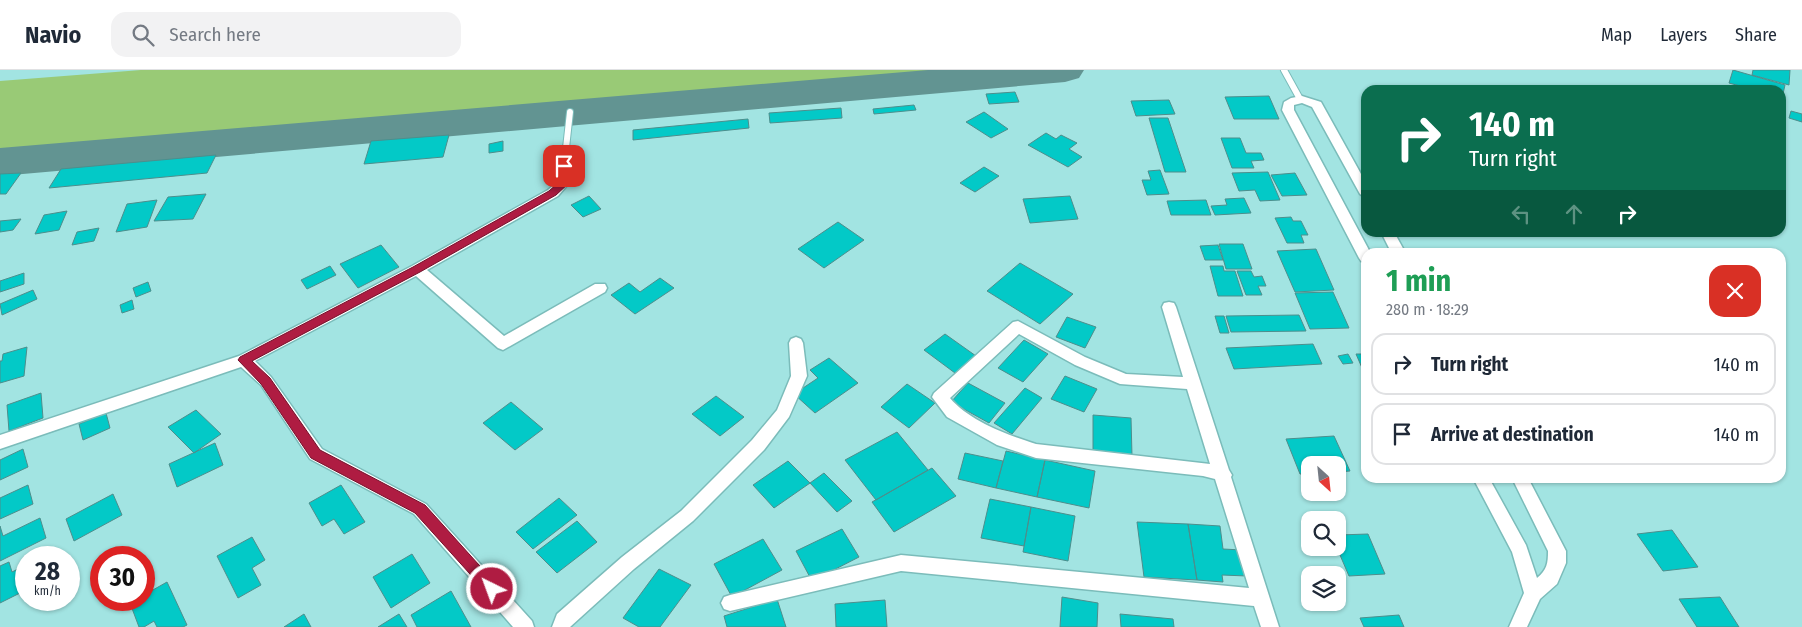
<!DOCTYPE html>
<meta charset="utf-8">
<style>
:root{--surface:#fff;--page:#f2f2f3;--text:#1f2937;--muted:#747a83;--line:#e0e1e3}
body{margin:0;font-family:"Fira Sans Condensed",sans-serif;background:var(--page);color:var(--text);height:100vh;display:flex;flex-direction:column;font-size:19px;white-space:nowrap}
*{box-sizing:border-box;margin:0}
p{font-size:16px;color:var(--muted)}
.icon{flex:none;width:28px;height:28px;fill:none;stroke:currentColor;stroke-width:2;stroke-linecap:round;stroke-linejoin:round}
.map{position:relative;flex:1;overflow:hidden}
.details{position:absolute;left:1361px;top:178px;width:425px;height:235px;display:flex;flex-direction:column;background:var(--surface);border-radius:15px;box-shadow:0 1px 4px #0004}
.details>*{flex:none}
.hud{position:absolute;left:1361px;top:15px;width:425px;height:152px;border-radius:15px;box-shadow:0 1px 4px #0004;background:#0b6e4f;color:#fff;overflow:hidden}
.needle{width:32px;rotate:153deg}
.tools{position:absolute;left:1301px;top:386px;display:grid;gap:10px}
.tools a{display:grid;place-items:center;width:45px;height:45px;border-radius:10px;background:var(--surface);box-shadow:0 1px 4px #0004;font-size:25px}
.speed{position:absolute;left:15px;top:476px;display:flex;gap:10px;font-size:25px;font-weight:700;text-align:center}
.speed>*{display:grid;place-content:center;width:65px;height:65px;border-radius:50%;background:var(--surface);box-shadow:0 1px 4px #0004;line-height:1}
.speed small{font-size:12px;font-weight:400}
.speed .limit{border:8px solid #d22;background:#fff;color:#111}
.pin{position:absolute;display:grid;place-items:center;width:42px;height:42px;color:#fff;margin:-21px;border-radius:10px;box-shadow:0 2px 8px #0006}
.me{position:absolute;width:55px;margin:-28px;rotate:318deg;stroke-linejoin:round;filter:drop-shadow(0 0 4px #0008)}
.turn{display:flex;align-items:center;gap:18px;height:105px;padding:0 25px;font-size:22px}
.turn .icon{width:65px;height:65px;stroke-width:2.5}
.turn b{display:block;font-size:35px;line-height:42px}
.lanes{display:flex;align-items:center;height:48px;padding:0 25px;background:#0003;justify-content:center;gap:25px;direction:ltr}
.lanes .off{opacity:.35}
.round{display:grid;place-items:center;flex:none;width:52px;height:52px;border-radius:15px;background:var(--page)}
.overview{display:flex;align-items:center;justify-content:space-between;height:85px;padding:0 25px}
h1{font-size:30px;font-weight:700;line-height:38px;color:#1e9e55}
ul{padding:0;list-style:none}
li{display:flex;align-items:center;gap:15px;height:62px;margin:0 10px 8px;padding:0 15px;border:2px solid var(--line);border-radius:15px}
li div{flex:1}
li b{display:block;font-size:19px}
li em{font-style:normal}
header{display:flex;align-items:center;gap:30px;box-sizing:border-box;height:70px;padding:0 25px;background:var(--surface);border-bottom:1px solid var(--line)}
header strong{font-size:24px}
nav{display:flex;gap:28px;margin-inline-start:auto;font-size:18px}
.search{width:350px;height:45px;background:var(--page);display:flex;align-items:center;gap:12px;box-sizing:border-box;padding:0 18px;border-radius:15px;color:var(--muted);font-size:19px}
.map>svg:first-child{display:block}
</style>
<header>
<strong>Navio</strong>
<div class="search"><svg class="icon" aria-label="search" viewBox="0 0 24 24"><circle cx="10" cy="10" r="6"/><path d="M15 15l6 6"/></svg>Search here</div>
<nav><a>Map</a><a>Layers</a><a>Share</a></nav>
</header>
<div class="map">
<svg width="1802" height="557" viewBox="0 0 1802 557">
<rect width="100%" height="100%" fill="#a2e4e2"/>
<!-- green -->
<path fill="#99ca76" d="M141,0H986L0,87V11Z"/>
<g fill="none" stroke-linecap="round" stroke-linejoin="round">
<!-- taxiway -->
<path fill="#629492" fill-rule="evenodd" d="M928,0H1084L1079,8L1065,12L0,106V78Z"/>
</g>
<!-- building -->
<path fill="#03c9c7" stroke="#4d8e8c" d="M1733,0L1785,15L1782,28L1781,20H1755L1729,13Z
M1753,0H1790L1789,15L1752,5Z
M1015,22L1019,32L989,34L986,24Z
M1269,26L1279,49H1234L1225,27Z
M1169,30L1175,44L1136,46L1131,31Z
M914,35L916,40L874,44L873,39Z
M841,38L842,48L770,53L769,43Z
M1791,41L1802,44V52L1789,48Z
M984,42L1008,59L991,68L966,52Z
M1149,48H1168L1186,102H1165Z
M748,49L749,58L633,70V60Z
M1046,63L1056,69L1061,65L1077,73L1069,79L1082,87L1068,97L1028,75Z
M449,65L443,87L364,94L371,71Z
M1221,68H1240L1246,83H1261L1264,90L1251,91L1254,98H1232Z
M503,71V81L489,83V74Z
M216,85L207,103L49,118L61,99Z
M984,97L999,106L975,122L960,113Z
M1160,100L1169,124L1147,125L1142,110H1151L1148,101Z
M1268,102L1280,130L1260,131L1255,120L1239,121L1232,103Z
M21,103L6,124H0V104Z
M1295,103L1307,125L1282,126L1271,105Z
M206,124L193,149L154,151L168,127Z
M589,126L601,139L583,147L571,135Z
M1070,126L1078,149L1030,153L1023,129Z
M1244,128L1251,143L1215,145L1211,136L1227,135L1225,129Z
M157,130L147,157L116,162L127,134Z
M1206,130L1211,145H1171L1167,131Z
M67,141L59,160L35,164L44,145Z
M1291,147L1293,151H1301L1308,165H1301L1304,173H1287L1275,148Z
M21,149L13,160L0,162V151Z
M838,152L864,170L824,198L798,179Z
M99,158L94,171L72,175L77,162Z
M1219,174H1243L1252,199H1226Z
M381,175L399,197L358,218L340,194Z
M1218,175L1223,190H1205L1200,176Z
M1316,179L1334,220L1295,222L1277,181Z
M1020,193L1073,224L1040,254L987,221Z
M330,196L336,205L307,219L301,210Z
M1210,196H1223L1224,201H1235L1243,226H1218Z
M1237,201H1251L1254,207L1262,206L1266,216H1258L1262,225H1246Z
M24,203V214L0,222V211Z
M660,208L674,218L635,244L611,225L629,213L640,222Z
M148,212L151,221L136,227L133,218Z
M33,220L37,229L2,245L0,234Z
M1333,222L1349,258L1310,259L1295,223Z
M132,230L134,239L122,243L120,235Z
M1299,245L1306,261L1231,262L1226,246Z
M1215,246H1224L1229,263H1220Z
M1067,247L1096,257L1085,278L1056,267Z
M945,264L976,286L955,303L924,280Z
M1024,270L1048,284L1023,312L998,298Z
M1313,274L1322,294L1234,299L1226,278Z
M27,277L24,306L0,313V291H2L3,284Z
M1348,284L1353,293L1343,294L1338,286Z
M1356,284H1366V307Z
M829,288L858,313L815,343L794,324L818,308L810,300Z
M1065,306L1097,319L1084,342L1051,329Z
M968,313L1005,333L989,353L951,332Z
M907,314L935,333L909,358L881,337Z
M1025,318L1042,328L1012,364L994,353Z
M41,323L43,348L9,361L7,335Z
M716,326L744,347L720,366L692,344Z
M511,332L543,359L515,380L483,353Z
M196,340L221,364L194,383L168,357Z
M106,343L110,358L83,370L79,354Z
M1093,345L1131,348L1132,386L1093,383Z
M897,362L928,400L876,430L845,390Z
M1334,366L1350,401L1338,402V395H1310V404H1300L1286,369Z
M215,373L223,395L177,417L169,394Z
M23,379L28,397L0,410V390Z
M1006,381L1045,390L1037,427L996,418Z
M965,383L1003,391L996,418L958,409Z
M1045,390L1095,401L1089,438L1037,427Z
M788,391L810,413L774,438L753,415Z
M932,398L956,426L894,462L872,432Z
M824,403L852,431L837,442L810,413Z
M28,415L33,434L0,449V428Z
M341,415L365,452L344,464L334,449L322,456L309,433Z
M113,424L122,445L74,471L66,449Z
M559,428L577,445L533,479L516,462Z
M990,429L1031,437L1024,476L981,468Z
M1031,437L1075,446L1068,491L1023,482Z
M40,448L46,468L0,491V456L3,466Z
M577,451L597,472L557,503L536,482Z
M1137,452L1188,454L1197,510L1144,507Z
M1188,454L1220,456L1223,479L1242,480L1247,506L1222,505L1223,512L1197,510Z
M842,459L859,487L812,511L796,481Z
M1672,460L1698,497L1663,501L1637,464Z
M1368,464L1385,504L1349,506L1337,478L1338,465Z
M252,467L265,490L252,498L261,515L238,528L217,486Z
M763,469L782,500L732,527L714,494Z
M412,484L430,513L391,538L373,507Z
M9,492L12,502L26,495V520L0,533V496Z
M659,499L691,515L660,557H639L623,548Z
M167,512L187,555L183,557H157L154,551L144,557H139L130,533L135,530H144V525Z
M451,521L471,557H417L411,545Z
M1062,527L1098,533L1097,557H1060Z
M1720,527L1739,557H1697L1679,529Z
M777,529L786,557H727L724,546Z
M885,530L887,557H836L835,534Z
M304,544L311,557H284Z
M399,544L407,557H378Z
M1120,544L1173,549L1174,557H1121Z
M1399,545L1404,557H1364L1360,548Z"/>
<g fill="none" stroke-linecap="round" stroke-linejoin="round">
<!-- service casing -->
<g stroke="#7bbcba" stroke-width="8">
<path id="service" d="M1284,0L1300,29
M566,78L570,42"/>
</g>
<!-- minor casing -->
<g stroke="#7bbcba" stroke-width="3">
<path id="minor" d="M1302,26L1321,32L1366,113V128L1360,124L1312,37L1302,33L1294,35V40L1370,182H1366V193L1361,191L1359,188L1282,40L1284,32L1291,28Z
M566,74L572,78L569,113L558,126L427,200L504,266L595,214H605L607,218L605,222L503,280L498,278L416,206L255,291L271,307L322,379L426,434L532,551L534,557H513L414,444L310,389L261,315L241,297L0,379V365L239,286L412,196L548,120L557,112L560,78Z
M1381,162H1394L1405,182H1391Z
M1169,232L1174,233L1176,237L1229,400L1232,405L1231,407L1279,557H1261L1254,536L901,501L730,541L724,539L721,533L724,527L730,525L901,485L1249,518L1215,409L1203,406L1036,388L997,375L947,347L932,327L934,323L1013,252L1018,251L1085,287L1126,304L1183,307L1162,237L1164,233ZM1019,264L1075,295L1120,314L1187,319L1210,394L1036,374C1008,365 969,351 950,328Z
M796,267L801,269L803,273L807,306L789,347L764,380L693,451L634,499L570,557H552L557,544L622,487L681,441L752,370L777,340L791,306L789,273L791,269Z
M1473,408H1489L1526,475L1537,508C1547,500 1548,493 1548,481L1512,408H1528L1566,481V493L1557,514L1540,529L1527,557H1509L1524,523L1512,482Z"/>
</g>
<!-- service -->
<use href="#service" stroke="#fff" stroke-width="6"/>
<!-- minor -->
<use href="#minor" fill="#fff" fill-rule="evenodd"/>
</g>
<!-- route -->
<path fill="#af1c42" stroke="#72122b" d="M564,93L569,96L568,114L556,125L420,202L252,291L270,308L320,380L425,435L497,515L499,519L497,524L492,526L488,524L415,443L311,388L261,314L238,290L240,287L413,197L549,121L558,113L560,96Z"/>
</svg>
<div class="tools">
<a><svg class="needle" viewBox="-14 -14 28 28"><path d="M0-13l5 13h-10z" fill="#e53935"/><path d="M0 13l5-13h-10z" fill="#747a83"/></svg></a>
<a><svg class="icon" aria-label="search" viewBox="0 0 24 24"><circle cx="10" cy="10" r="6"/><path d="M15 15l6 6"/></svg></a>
<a><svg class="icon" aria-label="layers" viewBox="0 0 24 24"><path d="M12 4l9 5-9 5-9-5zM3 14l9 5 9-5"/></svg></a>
</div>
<div class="speed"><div>28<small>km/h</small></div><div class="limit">30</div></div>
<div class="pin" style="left:564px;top:96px;background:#d93025"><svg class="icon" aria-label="arrive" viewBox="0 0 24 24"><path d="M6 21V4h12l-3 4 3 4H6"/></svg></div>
<svg class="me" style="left:492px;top:519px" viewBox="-20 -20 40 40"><circle r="17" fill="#af1c42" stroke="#fff" stroke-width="3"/><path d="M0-11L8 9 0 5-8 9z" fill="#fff"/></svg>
<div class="hud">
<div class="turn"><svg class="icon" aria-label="right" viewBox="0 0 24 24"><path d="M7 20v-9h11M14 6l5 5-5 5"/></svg><div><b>140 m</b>Turn right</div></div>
<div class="lanes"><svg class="icon off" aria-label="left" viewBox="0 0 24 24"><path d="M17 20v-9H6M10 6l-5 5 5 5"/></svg><svg class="icon off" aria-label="ahead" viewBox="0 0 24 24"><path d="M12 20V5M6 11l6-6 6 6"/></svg><svg class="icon" aria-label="right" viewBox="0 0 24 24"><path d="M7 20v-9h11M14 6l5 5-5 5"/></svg></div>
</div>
<section class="details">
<div class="overview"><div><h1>1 min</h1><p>280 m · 18:29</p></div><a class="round" style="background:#d93025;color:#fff"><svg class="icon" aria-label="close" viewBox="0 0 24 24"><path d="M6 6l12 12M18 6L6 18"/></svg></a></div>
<ul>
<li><svg class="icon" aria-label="right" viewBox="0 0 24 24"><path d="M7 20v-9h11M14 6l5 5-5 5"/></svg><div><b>Turn right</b></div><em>140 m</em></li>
<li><svg class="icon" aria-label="arrive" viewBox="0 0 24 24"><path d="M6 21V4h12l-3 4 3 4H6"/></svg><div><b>Arrive at destination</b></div><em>140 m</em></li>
</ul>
</section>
</div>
